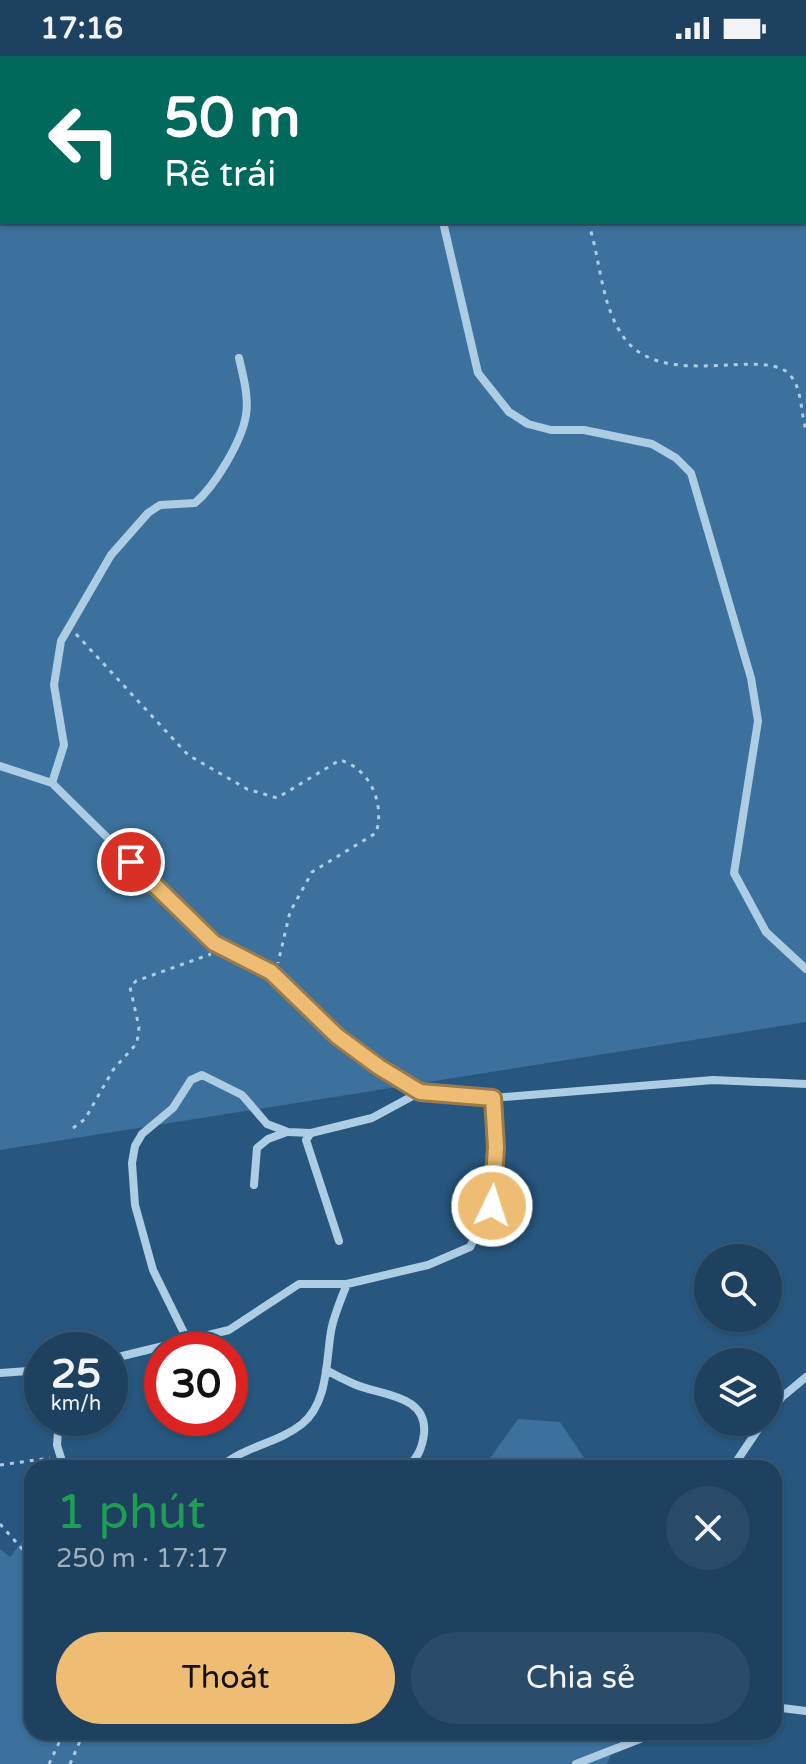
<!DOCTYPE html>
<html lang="vi">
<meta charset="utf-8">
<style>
:root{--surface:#1d415f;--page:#2a4c68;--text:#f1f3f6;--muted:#a0afbd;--line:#3b5a74;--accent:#eebd73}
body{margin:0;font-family:"Varela Round",sans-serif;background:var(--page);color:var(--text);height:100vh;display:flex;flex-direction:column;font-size:30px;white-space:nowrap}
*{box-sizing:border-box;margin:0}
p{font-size:26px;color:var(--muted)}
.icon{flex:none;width:44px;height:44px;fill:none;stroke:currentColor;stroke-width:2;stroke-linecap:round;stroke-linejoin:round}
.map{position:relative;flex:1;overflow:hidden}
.drawer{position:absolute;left:24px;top:1404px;width:758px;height:280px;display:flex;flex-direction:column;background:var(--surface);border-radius:24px;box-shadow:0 2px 6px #0004,0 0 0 2px var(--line)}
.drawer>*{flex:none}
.top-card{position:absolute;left:0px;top:0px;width:806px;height:168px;box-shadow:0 2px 6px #0004,0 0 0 2px var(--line);background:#00695c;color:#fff;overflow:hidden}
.tools{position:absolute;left:694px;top:1188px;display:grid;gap:16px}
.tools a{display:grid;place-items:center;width:88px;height:88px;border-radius:50%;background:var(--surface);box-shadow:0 2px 6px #0004,0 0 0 2px var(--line);font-size:40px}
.speed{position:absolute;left:24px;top:1276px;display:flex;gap:16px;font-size:40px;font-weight:700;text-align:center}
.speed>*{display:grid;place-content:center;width:104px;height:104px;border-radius:50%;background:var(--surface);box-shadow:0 2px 6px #0004,0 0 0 2px var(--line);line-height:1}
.speed small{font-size:20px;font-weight:400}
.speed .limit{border:12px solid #d22;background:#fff;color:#111}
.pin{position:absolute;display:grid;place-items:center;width:68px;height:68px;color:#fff;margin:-34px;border:4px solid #fff;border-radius:50%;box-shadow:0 2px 8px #0007}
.me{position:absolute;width:88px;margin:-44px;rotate:4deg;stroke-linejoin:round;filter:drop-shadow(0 0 6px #0008)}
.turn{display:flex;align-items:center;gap:28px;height:168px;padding:0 32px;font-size:36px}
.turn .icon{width:104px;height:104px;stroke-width:2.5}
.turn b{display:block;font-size:56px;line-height:68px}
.round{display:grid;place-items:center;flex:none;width:84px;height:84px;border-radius:42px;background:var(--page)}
.overview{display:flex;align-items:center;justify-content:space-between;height:136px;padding:0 32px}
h1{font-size:48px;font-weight:600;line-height:60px;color:#1e9e55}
.button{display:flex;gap:16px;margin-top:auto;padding:16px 32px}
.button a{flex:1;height:92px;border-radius:48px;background:var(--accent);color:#111;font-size:32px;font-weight:600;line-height:92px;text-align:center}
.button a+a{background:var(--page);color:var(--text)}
.status{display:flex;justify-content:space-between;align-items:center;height:56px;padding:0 40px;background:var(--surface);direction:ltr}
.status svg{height:22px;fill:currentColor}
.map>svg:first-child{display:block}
</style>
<div class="status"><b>17:16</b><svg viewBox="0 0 49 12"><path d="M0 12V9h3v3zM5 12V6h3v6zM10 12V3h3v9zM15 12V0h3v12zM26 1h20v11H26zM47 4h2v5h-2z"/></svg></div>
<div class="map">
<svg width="806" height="1708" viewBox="0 0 806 1708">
<rect width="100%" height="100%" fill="#27577f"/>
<!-- green -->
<path fill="#3b719c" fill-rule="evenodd" d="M0,0H806V966L0,1094ZM2,2H804V166H2Z
M518,1363L560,1366L591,1412H483Z
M32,1473V1676H622L607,1708H0V1493L10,1501Z"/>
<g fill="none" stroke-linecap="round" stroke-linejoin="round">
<!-- path -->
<path stroke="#adcde5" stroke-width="3" stroke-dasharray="4 6" stroke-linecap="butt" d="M588,166C601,203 600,250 625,283C664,334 761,292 788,317C803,331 800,356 806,374
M76,578L188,699L247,733L277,742L340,704C371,713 385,749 376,777L312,816L290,856L278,907
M73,1072L85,1063L113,1014L137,987L139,971L130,931L136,925L211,898
M0,1409L50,1402
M0,1468L32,1504
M49,1708L64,1676
M70,1708L84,1676"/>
<!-- street -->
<path stroke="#adcde5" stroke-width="8" d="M412,0V2
M804,46L806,45
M443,166L478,317L509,356L528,368L551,374H584L652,388L676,402L691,417L751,622L758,665L734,817L766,876L806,913
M0,710L52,727L214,887L271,916L337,980L420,1036L493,1042L713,1024L806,1028
M52,727L64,689L54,629L61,585L111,499L148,457L160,449L195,447C215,430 242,385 246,359C249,340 243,320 239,302
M254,1129L257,1092L268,1083L287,1076
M339,1185L306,1084L311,1077L372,1062L420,1036
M188,1285L153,1214L135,1149L132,1107L135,1090L142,1078L173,1052L191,1024L202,1019L242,1039L267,1068L288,1076L311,1077
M110,1303L229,1274L299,1228H347L428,1209L470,1191L492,1150L496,1091L493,1042
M326,1314C335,1319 345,1324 354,1328C381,1340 428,1338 424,1378C422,1393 418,1400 408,1412
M0,1317L42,1314
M768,1359L782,1341L806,1321
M59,1362L57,1389L64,1412
M220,1412C243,1390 277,1388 302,1368C328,1347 326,1306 331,1275C334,1259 341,1243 347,1228
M732,1412L763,1366
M774,1651L806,1655
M576,1708L640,1683L647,1676"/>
</g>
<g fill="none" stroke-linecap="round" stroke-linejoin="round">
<!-- route casing -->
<g stroke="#9b7b4b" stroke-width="20">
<path id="route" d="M131,806L214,887L271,916L337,980L379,1011L420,1036L493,1042L496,1091L492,1150"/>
</g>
<!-- route -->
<use href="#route" stroke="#eebd73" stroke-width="14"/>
</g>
</svg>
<div class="tools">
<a><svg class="icon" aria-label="search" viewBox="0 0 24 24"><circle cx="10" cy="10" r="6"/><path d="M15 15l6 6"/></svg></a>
<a><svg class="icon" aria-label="layers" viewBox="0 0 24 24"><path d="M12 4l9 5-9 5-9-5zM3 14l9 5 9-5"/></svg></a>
</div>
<div class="speed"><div>25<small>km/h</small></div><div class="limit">30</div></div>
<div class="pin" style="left:131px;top:806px;background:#d93025"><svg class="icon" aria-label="arrive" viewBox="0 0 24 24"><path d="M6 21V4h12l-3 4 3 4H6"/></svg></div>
<svg class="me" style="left:492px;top:1150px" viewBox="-20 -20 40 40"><circle r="17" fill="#eebd73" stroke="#fff" stroke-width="3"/><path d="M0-11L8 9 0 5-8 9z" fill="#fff"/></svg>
<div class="top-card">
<div class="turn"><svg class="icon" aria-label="left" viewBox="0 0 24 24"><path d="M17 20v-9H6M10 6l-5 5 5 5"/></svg><div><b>50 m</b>Rẽ trái</div></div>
</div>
<section class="drawer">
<div class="overview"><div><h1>1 phút</h1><p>250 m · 17:17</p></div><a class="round"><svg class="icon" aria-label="close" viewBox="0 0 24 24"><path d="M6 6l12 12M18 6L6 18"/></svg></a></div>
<div class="button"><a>Thoát</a><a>Chia sẻ</a></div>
</section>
</div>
